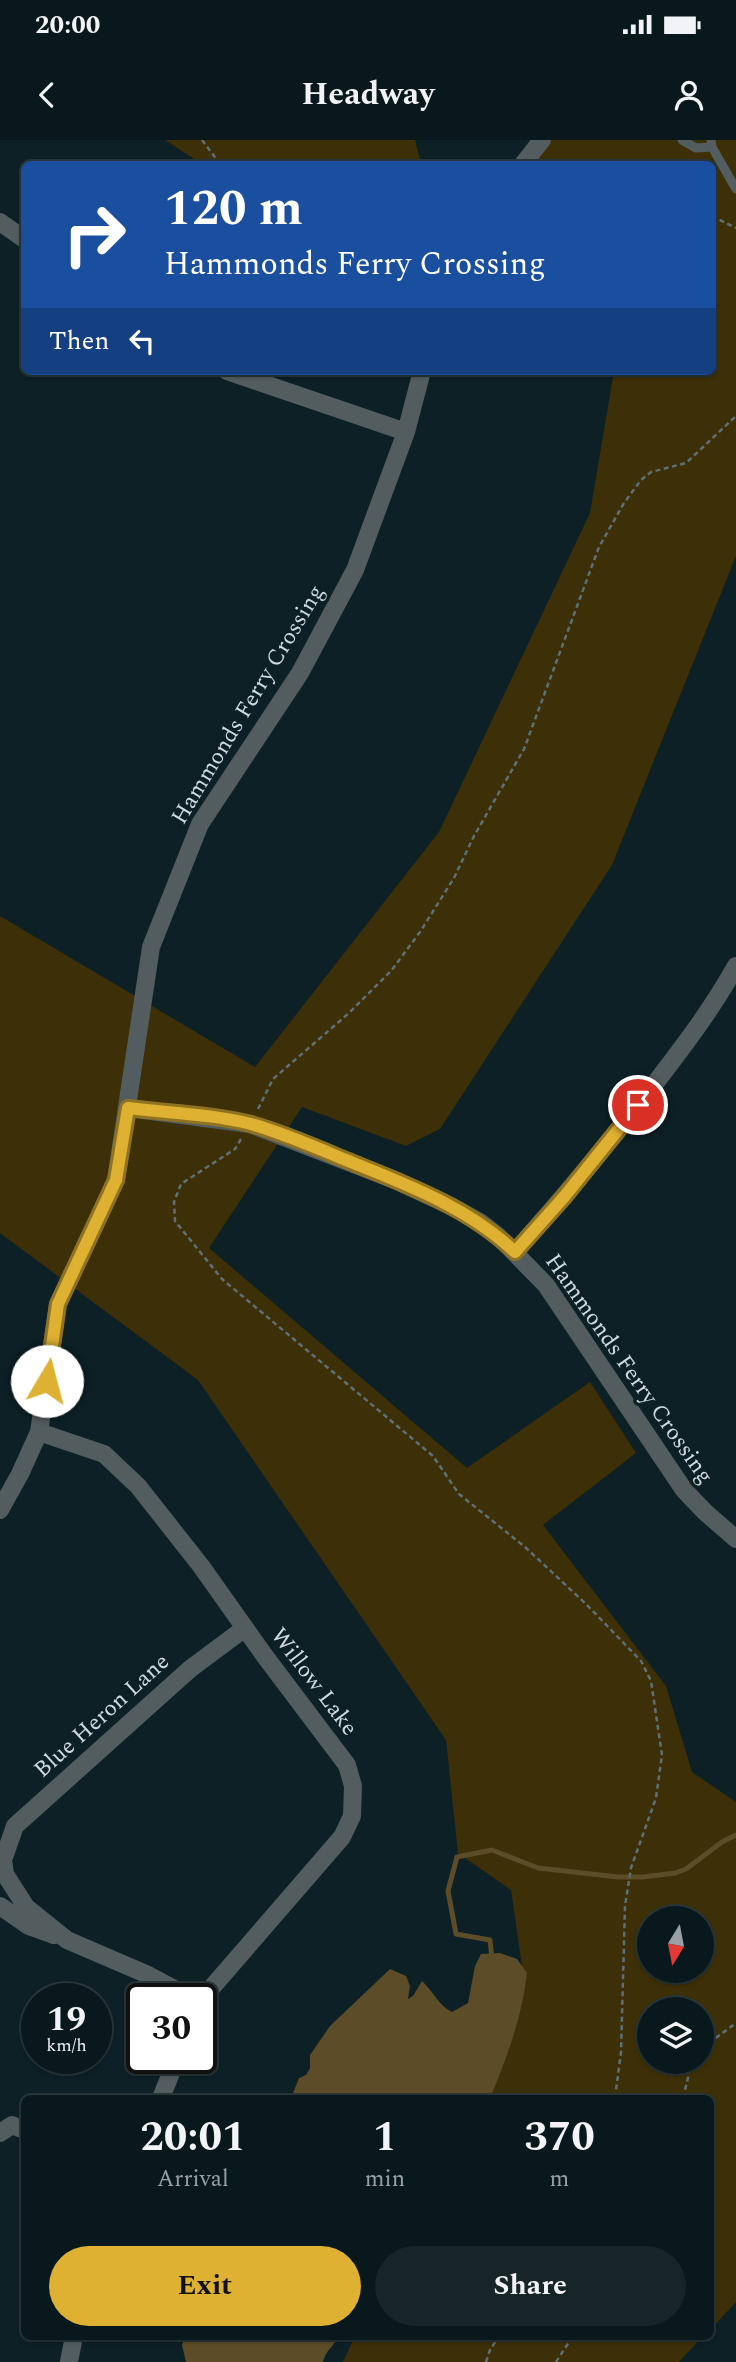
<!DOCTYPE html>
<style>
:root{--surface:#09181c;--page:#172529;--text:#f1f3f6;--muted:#99a0a3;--line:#29373b;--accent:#deb133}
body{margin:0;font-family:Spectral,serif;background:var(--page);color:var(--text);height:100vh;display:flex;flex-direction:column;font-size:26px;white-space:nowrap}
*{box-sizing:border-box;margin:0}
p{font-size:23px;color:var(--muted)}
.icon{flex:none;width:38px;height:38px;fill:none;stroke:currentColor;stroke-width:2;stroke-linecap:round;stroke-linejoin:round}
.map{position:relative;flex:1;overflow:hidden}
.drawer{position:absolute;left:21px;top:1955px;width:693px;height:245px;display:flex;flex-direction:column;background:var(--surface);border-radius:10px;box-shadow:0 2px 5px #0004,0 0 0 2px var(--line)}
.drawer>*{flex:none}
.banner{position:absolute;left:21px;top:21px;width:695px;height:214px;border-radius:10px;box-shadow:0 2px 5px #0004,0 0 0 2px var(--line);background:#1a4fa0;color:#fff;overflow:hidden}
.needle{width:46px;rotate:190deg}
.tools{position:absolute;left:637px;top:1766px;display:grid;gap:14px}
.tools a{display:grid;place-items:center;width:77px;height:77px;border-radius:50%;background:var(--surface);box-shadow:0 2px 5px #0004,0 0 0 2px var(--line);font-size:35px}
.speed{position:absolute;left:21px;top:1843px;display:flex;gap:14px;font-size:35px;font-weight:700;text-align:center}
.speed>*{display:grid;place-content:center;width:91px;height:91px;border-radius:50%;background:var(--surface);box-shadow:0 2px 5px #0004,0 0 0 2px var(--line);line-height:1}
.speed small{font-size:18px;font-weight:400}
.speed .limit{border:4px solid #111;border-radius:10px;background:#fff;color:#111}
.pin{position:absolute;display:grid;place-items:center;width:60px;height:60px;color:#fff;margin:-30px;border:4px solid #fff;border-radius:50%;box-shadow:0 2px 7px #0007}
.me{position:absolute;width:77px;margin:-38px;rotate:8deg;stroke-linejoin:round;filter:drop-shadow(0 0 5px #0008)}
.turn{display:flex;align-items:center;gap:24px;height:147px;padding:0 28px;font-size:32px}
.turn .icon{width:91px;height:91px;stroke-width:2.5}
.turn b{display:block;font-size:49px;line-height:60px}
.then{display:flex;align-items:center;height:66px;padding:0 28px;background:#0003;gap:14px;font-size:26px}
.eta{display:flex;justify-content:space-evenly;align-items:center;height:119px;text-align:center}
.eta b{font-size:42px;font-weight:700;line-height:49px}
.action{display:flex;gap:14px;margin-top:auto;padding:14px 28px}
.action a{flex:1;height:80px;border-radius:42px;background:var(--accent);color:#111;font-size:28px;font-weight:700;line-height:80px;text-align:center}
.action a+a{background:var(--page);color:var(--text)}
.status{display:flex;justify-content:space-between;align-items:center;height:49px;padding:0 35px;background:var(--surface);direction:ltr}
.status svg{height:19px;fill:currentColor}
header{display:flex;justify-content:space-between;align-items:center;height:91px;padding:0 28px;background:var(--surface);font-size:32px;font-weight:700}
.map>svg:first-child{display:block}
</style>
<div class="status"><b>20:00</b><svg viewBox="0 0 49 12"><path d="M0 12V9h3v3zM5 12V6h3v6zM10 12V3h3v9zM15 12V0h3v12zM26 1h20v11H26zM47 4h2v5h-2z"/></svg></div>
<header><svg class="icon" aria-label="back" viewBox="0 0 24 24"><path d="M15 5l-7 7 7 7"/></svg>Headway<svg class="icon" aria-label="person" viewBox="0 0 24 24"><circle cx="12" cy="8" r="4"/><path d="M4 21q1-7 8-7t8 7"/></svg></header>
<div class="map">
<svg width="736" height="2222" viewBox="0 0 736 2222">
<rect width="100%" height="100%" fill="#0c2026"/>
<!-- green -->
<path fill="#3d2f07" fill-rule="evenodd" d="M165,0H415L421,24H202Z
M535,0H736V416L612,725L440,989L406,1006L302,967L209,1108L467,1328L590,1242L636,1313L543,1385L666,1546L692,1632L736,1662V2162L711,2189L710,1958H488L524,1840L511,1750L458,1713L446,1600L198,1240L0,1093V776L255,927L439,692L590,373L614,231H712V24H516ZM649,1778H702V1830H649ZM649,1869H702V1922H649Z
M355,2196H703L679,2222H343Z"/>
<!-- water -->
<path fill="#5c4c27" d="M500,1813L517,1819L527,1833C522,1877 507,1918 490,1958H291L299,1938L306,1935L310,1928V1915L330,1886L390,1829L406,1836L410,1846L408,1859L413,1856L422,1841C433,1851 439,1866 452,1872L468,1863L475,1826L481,1814Z
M185,2196H339C334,2206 325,2211 323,2222H186L182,2205Z"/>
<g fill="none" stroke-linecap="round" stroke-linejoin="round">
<!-- stream -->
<path stroke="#5c4c27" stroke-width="5" d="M492,1819L490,1800L456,1794L448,1751L457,1717L492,1710L538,1728L618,1737H643L675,1733L686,1729L722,1702L736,1695"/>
<!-- path -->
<path stroke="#5f7075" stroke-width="2.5" stroke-dasharray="5 3.5" stroke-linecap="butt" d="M202,0L220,24
M712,76L736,88
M258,969L273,939L349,873L391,831L420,792L454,738L474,696L524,609L599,407L624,363L641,340L651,332L686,323L736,276
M241,999L235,1009L181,1044L174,1062L175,1081L222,1139L433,1316L459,1354L525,1407L586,1464L641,1521L651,1541L662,1615L656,1658L631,1728L625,1766L621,1912L615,1958
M702,1908L736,1883
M683,1958L692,1922
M486,2222L490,2210L499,2196
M556,2222L573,2196"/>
<!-- lane -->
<path stroke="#535c5f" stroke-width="9" d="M682,0L696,8L712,7
M711,0L712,7L736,49"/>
<!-- street -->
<path stroke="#535c5f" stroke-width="18" d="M523,24L542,0
M0,82L24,99
M227,231L406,292
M128,968L250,984L395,1040L453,1067L480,1082L498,1096L546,1145L684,1350L705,1372L736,1399
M515,1112C563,1058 609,1003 653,946C683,907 712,869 736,826
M39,1292L104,1314L138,1346L201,1426L264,1515L347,1625L353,1646L352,1676L342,1697L201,1860
M0,1370L20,1334L39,1292L58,1164L116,1040L151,807L200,684L300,533L355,430L406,292L422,231
M0,1766L29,1786L54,1795
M191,1858L146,1834L67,1800L26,1767L5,1734L3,1720L15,1686L190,1529L245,1488
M161,1958L177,1918
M0,1993L12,1985L24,1990
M69,2222L74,2196"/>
</g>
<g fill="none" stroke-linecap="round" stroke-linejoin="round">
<!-- route casing -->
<g stroke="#907321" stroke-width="18">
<path id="route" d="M47,1241L58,1164L116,1040L128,968C168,973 212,974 251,984C283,993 315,1007 346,1020C405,1044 468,1067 515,1112L564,1057L638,965"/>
</g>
<!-- route -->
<use href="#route" stroke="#deb133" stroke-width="12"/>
</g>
<g text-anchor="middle" stroke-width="7" stroke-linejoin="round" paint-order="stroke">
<!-- street labels -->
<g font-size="23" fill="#cfdbdf" stroke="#0c2026">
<text transform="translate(247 564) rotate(-59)" y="8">Hammonds Ferry Crossing</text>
<text transform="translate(630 1228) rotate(55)" y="8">Hammonds Ferry Crossing</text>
<text transform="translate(315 1541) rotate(53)" y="8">Willow Lake</text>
<text transform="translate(101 1575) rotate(-42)" y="8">Blue Heron Lane</text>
</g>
</g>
</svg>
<div class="tools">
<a><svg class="needle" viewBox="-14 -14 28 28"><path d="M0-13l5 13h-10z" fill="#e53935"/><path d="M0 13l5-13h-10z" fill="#99a0a3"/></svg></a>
<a><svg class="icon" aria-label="layers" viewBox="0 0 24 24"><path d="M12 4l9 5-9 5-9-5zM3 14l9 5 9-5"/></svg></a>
</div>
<div class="speed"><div>19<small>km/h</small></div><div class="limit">30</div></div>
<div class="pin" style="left:638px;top:965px;background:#d93025"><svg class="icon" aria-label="arrive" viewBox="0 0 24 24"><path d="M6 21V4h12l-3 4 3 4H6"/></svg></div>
<svg class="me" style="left:47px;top:1241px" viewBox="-20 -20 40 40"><circle r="19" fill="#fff"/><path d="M0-13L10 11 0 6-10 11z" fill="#deb133"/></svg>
<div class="banner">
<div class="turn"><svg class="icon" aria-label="right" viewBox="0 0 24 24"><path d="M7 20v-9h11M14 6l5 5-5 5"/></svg><div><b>120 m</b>Hammonds Ferry Crossing</div></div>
<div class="then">Then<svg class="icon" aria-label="left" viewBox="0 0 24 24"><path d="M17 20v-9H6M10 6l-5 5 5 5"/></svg></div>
</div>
<section class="drawer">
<div class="eta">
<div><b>20:01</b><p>Arrival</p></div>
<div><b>1</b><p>min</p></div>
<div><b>370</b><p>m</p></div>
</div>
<div class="action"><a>Exit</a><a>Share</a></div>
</section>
</div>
